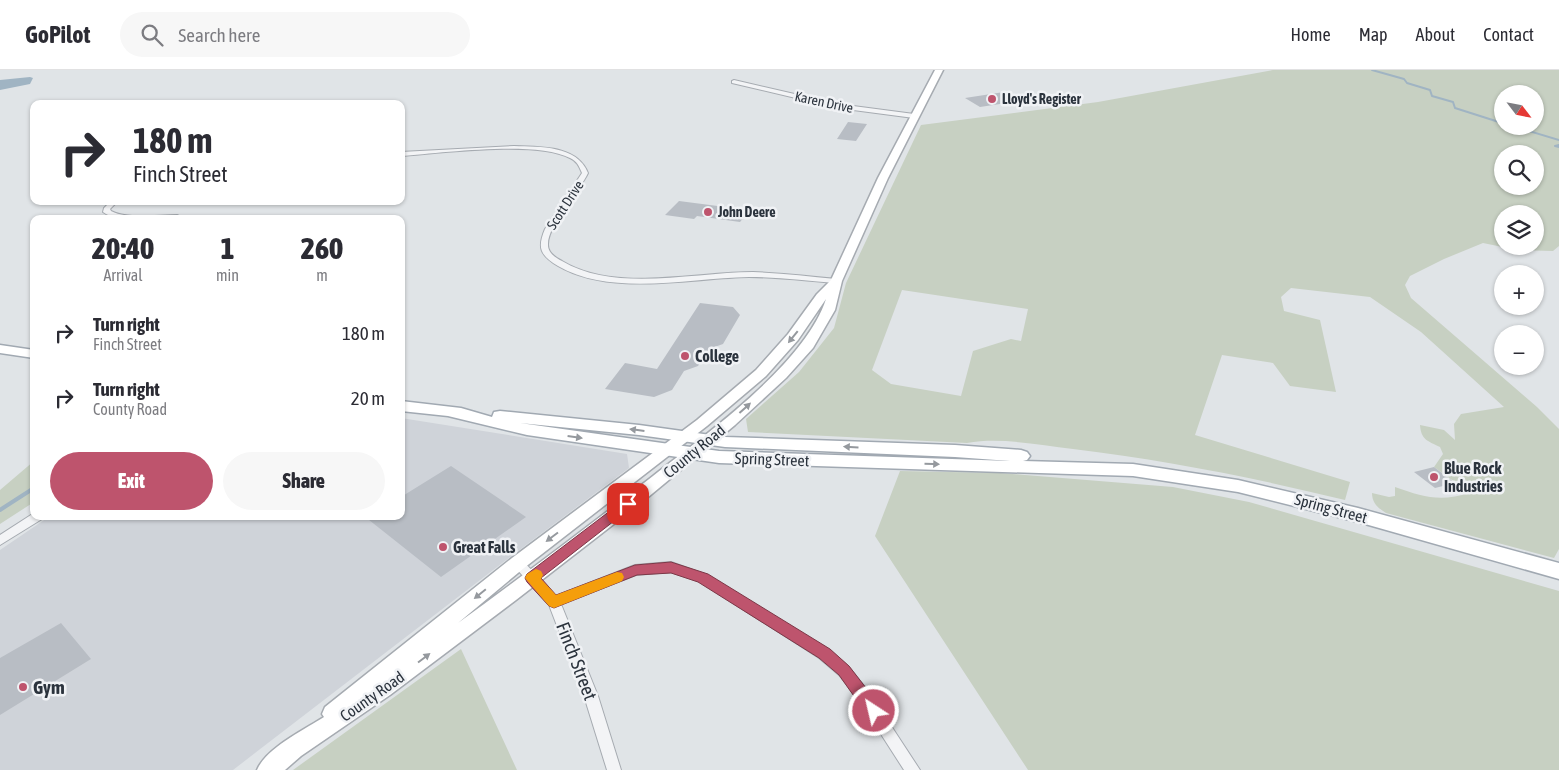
<!DOCTYPE html>
<meta charset="utf-8">
<style>
:root{--surface:#fff;--page:#f7f7f7;--text:#2b2b33;--muted:#7c7c81;--line:#e1e1e2;--accent:#be546d}
body{margin:0;font-family:"Asap Condensed",sans-serif;background:var(--page);color:var(--text);height:100vh;display:flex;flex-direction:column;font-size:19px;white-space:nowrap}
*{box-sizing:border-box;margin:0}
p{font-size:16px;color:var(--muted)}
.icon{flex:none;width:28px;height:28px;fill:none;stroke:currentColor;stroke-width:2;stroke-linecap:round;stroke-linejoin:round}
.map{position:relative;flex:1;overflow:hidden}
.drawer{position:absolute;left:30px;top:145px;width:375px;height:305px;display:flex;flex-direction:column;background:var(--surface);border-radius:10px;box-shadow:0 1px 4px #0004}
.drawer>*{flex:none}
.hud{position:absolute;left:30px;top:30px;width:375px;height:105px;border-radius:10px;box-shadow:0 1px 4px #0004;background:#fff;color:var(--text);overflow:hidden}
.needle{width:32px;rotate:122deg}
.fabs{position:absolute;left:1494px;top:15px;display:grid;gap:10px}
.fabs a{display:grid;place-items:center;width:50px;height:50px;border-radius:50%;background:var(--surface);box-shadow:0 1px 4px #0004;font-size:25px}
.pin{position:absolute;display:grid;place-items:center;width:42px;height:42px;color:#fff;margin:-21px;border-radius:10px;box-shadow:0 2px 8px #0006}
.me{position:absolute;width:55px;margin:-28px;rotate:325deg;stroke-linejoin:round;filter:drop-shadow(0 0 4px #0008)}
.turn{display:flex;align-items:center;gap:18px;height:105px;padding:0 20px;font-size:22px}
.turn .icon{width:65px;height:65px;stroke-width:2.5}
.turn b{display:block;font-size:35px;line-height:42px}
.eta{display:flex;justify-content:space-evenly;align-items:center;height:85px;text-align:center}
.eta b{font-size:30px;font-weight:800;line-height:35px}
.primary-button{display:flex;gap:10px;margin-top:auto;padding:10px 20px}
.primary-button a{flex:1;height:58px;border-radius:30px;background:var(--accent);color:#fff;font-size:20px;font-weight:800;line-height:58px;text-align:center}
.primary-button a+a{background:var(--page);color:var(--text)}
ul{padding:0;list-style:none}
li{display:flex;align-items:center;gap:15px;height:65px;padding:0 20px}
li div{flex:1}
li b{display:block;font-size:19px}
li em{font-style:normal}
header{display:flex;align-items:center;gap:30px;box-sizing:border-box;height:70px;padding:0 25px;background:var(--surface);border-bottom:1px solid var(--line)}
header strong{font-size:24px}
nav{display:flex;gap:28px;margin-inline-start:auto;font-size:18px}
.search{width:350px;height:45px;background:var(--page);display:flex;align-items:center;gap:12px;box-sizing:border-box;padding:0 18px;border-radius:28px;color:var(--muted);font-size:19px}
.map>svg:first-child{display:block}
</style>
<header>
<strong>GoPilot</strong>
<div class="search"><svg class="icon" aria-label="search" viewBox="0 0 24 24"><circle cx="10" cy="10" r="6"/><path d="M15 15l6 6"/></svg>Search here</div>
<nav><a>Home</a><a>Map</a><a>About</a><a>Contact</a></nav>
</header>
<div class="map">
<svg width="1559" height="700" viewBox="0 0 1559 700">
<rect width="100%" height="100%" fill="#e0e4e7"/>
<!-- built -->
<path fill="#cfd3d9" d="M401,348L627,384L629,398L514,484L233,700H0V480L50,446H401Z"/>
<!-- green -->
<path fill="#c7d0c2" fill-rule="evenodd" d="M1273,0H1559V176L1553,181L1517,180L1483,173L1444,189L1410,206L1405,215L1411,228L1537,337L1559,359V479L1554,488L1386,443C1378,438 1372,433 1372,423L1389,427L1395,426V417C1423,427 1440,432 1470,423L1434,397L1443,384L1440,377C1428,371 1421,370 1420,355L1444,360L1455,370L1454,354L1461,344L1504,337L1421,262L1370,227L1291,218L1281,227L1284,241L1320,250L1336,322L1290,316L1273,293L1222,285L1195,365L1350,412L1345,430C1255,408 1165,390 1073,379C1038,375 1001,367 967,373L748,362L746,349L799,302L834,258L846,213L921,55L1098,32ZM1502,24H1535V56H1502ZM1502,84H1535V116H1502ZM1502,144H1535V176H1502ZM902,220L1028,239L1021,271L1011,269L973,281L961,326L891,314L872,300Z
M34,391V432L0,454V420Z
M900,401L1001,403L1173,417L1249,432L1559,521V700H1028L875,466Z
M461,579L517,700H293Z"/>
<!-- water -->
<path fill="#a0b4c3" d="M30,7L33,8L30,14L0,20V10Z"/>
<g fill="none" stroke-linecap="round" stroke-linejoin="round">
<!-- stream-far1 -->
<path stroke="#a0b4c3" stroke-width="2" d="M1372,0L1404,9L1407,13L1430,20L1432,26L1453,32L1455,38L1502,53
M1512,56L1559,70
M1559,75L1555,76L1559,77"/>
<!-- stream -->
<path stroke="#a0b4c3" stroke-width="4" d="M0,440L34,418"/>
</g>
<!-- building -->
<path fill="#b8bdc4" d="M1004,22L1020,31L980,37L965,28Z
M848,52L867,54L856,71L837,69Z
M679,131L733,138L750,140L740,152L697,146L694,149L665,145Z
M700,233L733,237L740,245L723,274L709,279L698,296L684,301L672,320L654,327L605,319L625,293L657,299Z
M451,396L526,447L441,507L364,446H401V427Z
M1434,397L1455,413L1435,418L1414,402Z
M61,553L91,589L0,645V588Z"/>
<g fill="none" stroke-linecap="round" stroke-linejoin="round">
<!-- minor casing -->
<g stroke="#a6abb1" stroke-width="2">
<path id="minor" d="M734,10L838,34L914,44L917,46L914,48L838,38L732,13V11Z
M514,76C540,77 577,75 588,103C579,122 547,156 548,175C548,183 556,188 562,191C615,223 694,202 753,202C781,203 808,206 836,209L840,211L836,213C807,211 778,207 749,207C690,208 611,227 558,196C540,185 537,178 545,159L582,103C579,96 577,91 570,88C536,70 441,83 401,86V82Z
M111,131H118L110,139L111,141C129,150 157,145 177,145L181,147L179,149C159,149 118,154 103,142L104,138Z
M34,443V446H44L42,449L0,475V465Z
M518,488L522,490L556,526L635,495L671,492L707,505L829,580L849,597L869,622L920,700H904L859,630L839,605L819,588L699,511L671,502L636,505L561,534L598,626L621,700H607L584,626L549,535L514,496L512,493L514,490Z"/>
</g>
<!-- secondary casing -->
<g stroke="#a6abb1" stroke-width="3">
<path id="secondary" d="M935,0H943L888,108L842,211L835,240L813,278L786,308L735,355L641,433L516,530L390,625L301,686L285,700H257C266,678 304,660 324,647L322,644L325,637L512,488L697,350L756,300L788,264L817,224L831,210L878,108ZM826,229C805,294 706,364 653,406C589,456 524,505 458,553L524,498L707,356L766,306L798,270Z"/>
</g>
<!-- primary casing -->
<g stroke="#a1a9b2" stroke-width="3">
<path id="primary" d="M0,275L34,280V288L0,283Z
M401,331L461,338L492,347L494,342L500,341L639,355L725,367L955,375L1021,380L1027,382L1030,386L1027,390L1023,391L1133,394L1238,410L1358,438L1559,493V509L1358,452L1238,422L1133,406L719,393L527,365L448,346L401,341ZM520,353L639,365L725,377L955,387L1010,391L719,381Z"/>
</g>
<!-- minor -->
<use href="#minor" fill="#f3f4f6" fill-rule="evenodd"/>
<!-- secondary -->
<use href="#secondary" fill="#fff" fill-rule="evenodd"/>
<!-- primary -->
<use href="#primary" fill="#fff" fill-rule="evenodd"/>
</g>
<!-- one-way arrows -->
<defs><path id="oneway-solid" d="M-6-.8H1V-3.2L6.5 0L1 3.2V.8H-6Z" transform="scale(1.25)"/></defs>
<g fill="#95999e">
<use href="#oneway-solid" transform="translate(793 267) rotate(129)"/>
<use href="#oneway-solid" transform="translate(745 338) rotate(-42)"/>
<use href="#oneway-solid" transform="translate(637 360) rotate(-173)"/>
<use href="#oneway-solid" transform="translate(575 367) rotate(8)"/>
<use href="#oneway-solid" transform="translate(851 377) rotate(-177)"/>
<use href="#oneway-solid" transform="translate(932 394) rotate(2)"/>
<use href="#oneway-solid" transform="translate(552 467) rotate(143)"/>
<use href="#oneway-solid" transform="translate(480 524) rotate(141)"/>
<use href="#oneway-solid" transform="translate(424 588) rotate(-37)"/>
</g>
<!-- route -->
<path fill="#be546d" stroke="#7c3747" d="M628,429L632,431L634,434L632,437L541,508L556,525L635,495L671,492L708,504L830,579L849,596L880,636L882,641L880,646L874,648L868,646L839,605L819,588L698,512L671,503L637,505L559,536L554,538L549,536L527,512L525,508L527,504L623,431Z"/>
<!-- slow -->
<path fill="#f59e0b" d="M536,499L541,501L543,505L541,509L556,525L617,502L622,503L624,507L622,511L554,538L549,536L525,508L527,504Z"/>
<!-- markers -->
<g fill="#be546d" stroke="#f0f2f5" stroke-width="2">
<circle cx="992" cy="29" r="5"/>
<circle cx="708" cy="142" r="5"/>
<circle cx="685" cy="286" r="5"/>
<circle cx="1434" cy="407" r="5"/>
<circle cx="443" cy="477" r="5"/>
<circle cx="23" cy="617" r="5"/>
</g>
<g text-anchor="middle" stroke-width="5" stroke-linejoin="round" paint-order="stroke">
<!-- far-poi labels -->
<g font-size="14" font-weight="bold" fill="#2b333d" stroke="#f0f2f5" text-anchor="start">
<text x="1002" y="34">Lloyd's Register</text>
<text x="718" y="147">John Deere</text>
</g>
<!-- far-street labels -->
<g font-size="14" fill="#2b333d" stroke="#f0f2f5">
<text transform="translate(824 32) rotate(12)" y="5">Karen Drive</text>
<text transform="translate(565 135) rotate(-57)" y="5">Scott Drive</text>
</g>
<!-- poi labels -->
<g font-size="16" font-weight="bold" fill="#2b333d" stroke="#f0f2f5" text-anchor="start">
<text x="695" y="292">College</text>
<text x="1444" y="404">Blue Rock<tspan x="1444" dy="18">Industries</tspan></text>
<text x="453" y="483">Great Falls</text>
</g>
<!-- street labels -->
<g font-size="16" fill="#2b333d" stroke="#f0f2f5">
<text transform="translate(694 381) rotate(-39)" y="6">County Road</text>
<text transform="translate(772 389) rotate(2)" y="6">Spring Street</text>
<text transform="translate(1331 438) rotate(15)" y="6">Spring Street</text>
<text transform="translate(372 626) rotate(-35)" y="6">County Road</text>
</g>
<!-- near-street labels -->
<g font-size="19" fill="#2b333d" stroke="#f0f2f5">
<text transform="translate(577 591) rotate(69)" y="7">Finch Street</text>
</g>
<!-- near-poi labels -->
<g font-size="19" font-weight="bold" fill="#2b333d" stroke="#f0f2f5" text-anchor="start">
<text x="33" y="624">Gym</text>
</g>
</g>
</svg>
<div class="fabs">
<a><svg class="needle" viewBox="-14 -14 28 28"><path d="M0-13l5 13h-10z" fill="#e53935"/><path d="M0 13l5-13h-10z" fill="#7c7c81"/></svg></a>
<a><svg class="icon" aria-label="search" viewBox="0 0 24 24"><circle cx="10" cy="10" r="6"/><path d="M15 15l6 6"/></svg></a>
<a><svg class="icon" aria-label="layers" viewBox="0 0 24 24"><path d="M12 4l9 5-9 5-9-5zM3 14l9 5 9-5"/></svg></a>
<a>+</a>
<a>−</a>
</div>
<div class="pin" style="left:628px;top:434px;background:#d93025"><svg class="icon" aria-label="arrive" viewBox="0 0 24 24"><path d="M6 21V4h12l-3 4 3 4H6"/></svg></div>
<svg class="me" style="left:874px;top:641px" viewBox="-20 -20 40 40"><circle r="17" fill="#be546d" stroke="#fff" stroke-width="3"/><path d="M0-11L8 9 0 5-8 9z" fill="#fff"/></svg>
<div class="hud">
<div class="turn"><svg class="icon" aria-label="right" viewBox="0 0 24 24"><path d="M7 20v-9h11M14 6l5 5-5 5"/></svg><div><b>180 m</b>Finch Street</div></div>
</div>
<section class="drawer">
<div class="eta">
<div><b>20:40</b><p>Arrival</p></div>
<div><b>1</b><p>min</p></div>
<div><b>260</b><p>m</p></div>
</div>
<ul>
<li><svg class="icon" aria-label="right" viewBox="0 0 24 24"><path d="M7 20v-9h11M14 6l5 5-5 5"/></svg><div><b>Turn right</b><p>Finch Street</p></div><em>180 m</em></li>
<li><svg class="icon" aria-label="right" viewBox="0 0 24 24"><path d="M7 20v-9h11M14 6l5 5-5 5"/></svg><div><b>Turn right</b><p>County Road</p></div><em>20 m</em></li>
</ul>
<div class="primary-button"><a>Exit</a><a>Share</a></div>
</section>
</div>
